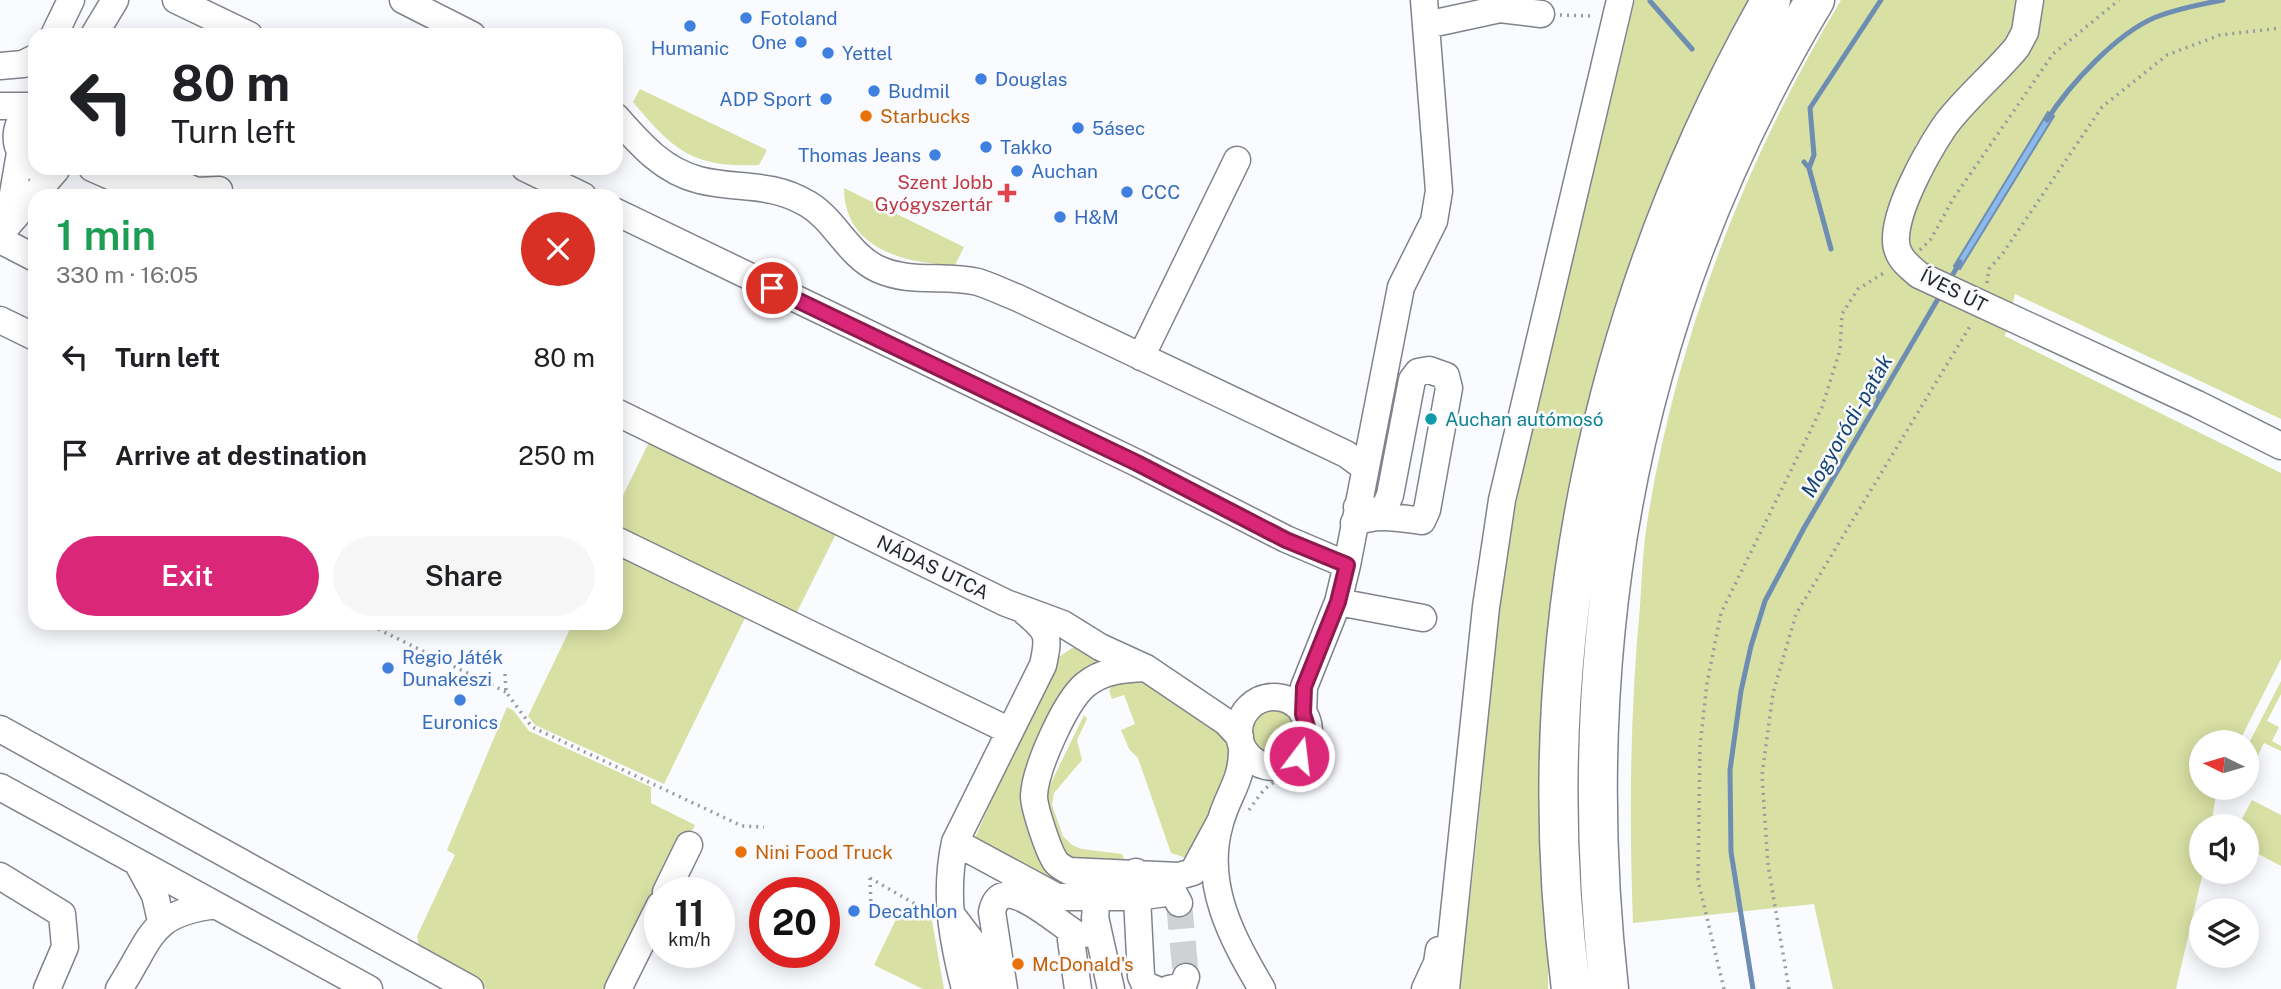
<!DOCTYPE html>
<meta charset="utf-8">
<style>
:root{--surface:#fff;--page:#f6f6f6;--text:#202124;--muted:#757577;--accent:#db2777}
body{margin:0;font-family:"Public Sans",sans-serif;background:var(--page);color:var(--text);height:100vh;display:flex;flex-direction:column;font-size:26px;white-space:nowrap}
*{box-sizing:border-box;margin:0}
p{font-size:23px;color:var(--muted)}
.icon{flex:none;width:38px;height:38px;fill:none;stroke:currentColor;stroke-width:2;stroke-linecap:round;stroke-linejoin:round}
.map{position:relative;flex:1;overflow:hidden}
.details{position:absolute;left:28px;top:189px;width:595px;height:441px;display:flex;flex-direction:column;background:var(--surface);border-radius:21px;box-shadow:0 4px 18px #0003}
.details>*{flex:none}
.guide{position:absolute;left:28px;top:28px;width:595px;height:147px;border-radius:21px;box-shadow:0 4px 18px #0003;background:#fff;color:var(--text);overflow:hidden}
.needle{width:46px;rotate:275deg}
.fabs{position:absolute;left:2189px;top:730px;display:grid;gap:14px}
.fabs a{display:grid;place-items:center;width:70px;height:70px;border-radius:50%;background:var(--surface);box-shadow:0 4px 18px #0003;font-size:35px}
.speed{position:absolute;left:644px;top:877px;display:flex;gap:14px;font-size:35px;font-weight:700;text-align:center}
.speed>*{display:grid;place-content:center;width:91px;height:91px;border-radius:50%;background:var(--surface);box-shadow:0 4px 18px #0003;line-height:1}
.speed small{font-size:18px;font-weight:400}
.speed .limit{border:10px solid #d22;background:#fff;color:#111}
.pin{position:absolute;display:grid;place-items:center;width:60px;height:60px;color:#fff;margin:-30px;border:4px solid #fff;border-radius:50%;box-shadow:0 2px 7px #0007}
.me{position:absolute;width:77px;margin:-38px;rotate:15deg;stroke-linejoin:round;filter:drop-shadow(0 0 5px #0008)}
.turn{display:flex;align-items:center;gap:24px;height:147px;padding:0 28px;font-size:32px}
.turn .icon{width:91px;height:91px;stroke-width:2.5}
.turn b{display:block;font-size:49px;line-height:60px}
.round{display:grid;place-items:center;flex:none;width:74px;height:74px;border-radius:37px;background:var(--page)}
.summary{display:flex;align-items:center;justify-content:space-between;height:119px;padding:0 28px}
h1{font-size:42px;font-weight:600;line-height:52px;color:#1e9e55}
.primary-button{display:flex;gap:14px;margin-top:auto;padding:14px 28px}
.primary-button a{flex:1;height:80px;border-radius:42px;background:var(--accent);color:#fff;font-size:28px;font-weight:600;line-height:80px;text-align:center}
.primary-button a+a{background:var(--page);color:var(--text)}
ul{padding:0;list-style:none}
li{display:flex;align-items:center;gap:21px;height:98px;padding:0 28px}
li div{flex:1}
li b{display:block;font-size:26px}
li em{font-style:normal}
.map>svg:first-child{display:block}
</style>
<div class="map">
<svg width="2281" height="989" viewBox="0 0 2281 989">
<rect width="100%" height="100%" fill="#fafbff"/>
<!-- green -->
<path fill="#d8e0a4" d="M1635,0H1754L1620,301L1548,890V989H1454L1464,950L1476,846L1501,585L1525,457Z
M1841,0H2023L2012,31L2002,44L1915,145V161L1930,178L1954,133L2039,0H2281V419L2015,294L2005,336L2281,473V659L2239,742H2202V788H2217L2211,826H2202L2203,872L2176,989H1833L1814,904L1633,923C1629,817 1630,712 1640,606C1642,577 1643,546 1648,517C1678,334 1746,158 1841,0Z
M640,89L767,150L759,165C693,168 674,151 633,102Z
M844,188L964,247L955,265C906,264 844,249 844,188Z
M650,440L837,532L794,618L616,530V510Z
M616,552L746,616L664,784L535,725L528,716L573,623H616Z
M1072,648H1085L1117,658L1067,687L1023,779L1022,792L1045,863L1130,883L1060,892L975,838L1053,661Z
M1141,677L1231,737L1236,764L1186,858L1171,853L1138,758L1129,749L1121,730L1135,724L1124,695L1112,699L1109,691L1113,684Z
M2281,681V694L2267,721L2279,727L2272,741L2281,746V751L2264,743L2247,777V747Z
M1246 732a27 27 0 1 1 54 0a27 27 0 1 1-54 0Z
M507,707L514,711L529,731L651,787V803L695,825L614,989H487L427,956L419,947L417,936L455,855L447,850Z
M1084,715L1087,719L1077,740L1082,760L1054,793L1052,805L1063,836L1072,845L1082,849L1122,854L1124,859L1121,862L1067,858L1047,800L1048,789Z
M2252,800L2281,815V866L2247,848V826H2238Z
M899,913L931,915L944,989H923L874,965Z"/>
<!-- water -->
<path fill="#8bb9ec" stroke="#6d8db2" stroke-width="2" d="M2048,112L2054,116L1960,269L1954,266Z"/>
<g fill="none" stroke-linecap="round" stroke-linejoin="round">
<!-- stream -->
<path stroke="#6d8db2" stroke-width="5" d="M1650,1L1692,49
M2047,120C2069,85 2117,33 2156,17C2177,9 2201,4 2223,0
M1804,162L1809,168L1831,249
M1809,168L1814,155L1810,108L1881,0
M1949,281L1960,262
M1872,372L1879,399
M1753,989L1731,852L1730,770L1741,691L1751,646L1765,601L1804,528L1942,292"/>
<!-- minor-tunnel -->
<path stroke="#d0d1d4" stroke-width="26" stroke-dasharray="26 13" stroke-linecap="butt" d="M1179,903L1186,977"/>
<!-- minor casing -->
<g stroke="#81838c" stroke-width="29">
<path id="minor" d="M176,0L249,35
M403,0L472,35
M2030,0L2025,32L2017,47C1995,74 1963,100 1944,127C1928,151 1886,223 1898,251C1902,262 1911,268 1919,275L2197,404L2281,446
M1426,25L1500,9L1541,14
M54,35L71,0
M94,35L115,0
M0,66L23,64L35,58
M0,106H35
M35,106C11,121 10,152 35,167
M616,117C640,144 663,171 699,180C738,190 769,181 808,204C835,220 848,255 878,269C911,284 944,274 978,282C991,286 1005,293 1018,298L1346,454L1364,467
M92,168L156,196
M146,168L196,191L219,190L218,196
M525,168L583,196
M616,212L1137,463L1286,539L1347,565
M8,223L20,153
M0,240L7,226L56,170
M0,240L35,258
M0,320L35,337
M1141,357L1237,160
M616,412L1006,603L1063,624L1100,647L1146,668L1226,722L1240,737
M1354,523C1377,513 1398,518 1422,521L1427,510L1449,388L1446,376L1429,370L1418,372L1412,380L1390,495L1385,507L1375,511L1357,507
M616,540L1010,731
M1338,602L1423,618
M1146,668C1124,669 1103,670 1085,685C1065,702 1035,769 1034,796C1034,808 1049,853 1056,862C1059,866 1065,869 1069,871L1179,876L1193,872L1220,822
M1239 732a35 35 0 1 1 70 0a35 35 0 1 1-70 0Z
M1303,714L1304,687L1338,602L1347,565L1401,287L1434,221L1439,191L1424,0
M0,729L470,989
M1242,747C1243,781 1228,793 1220,823C1202,884 1232,938 1262,989
M0,787L369,989
M955,842L1057,897H1137L1136,872
M137,862L155,895L161,921
M0,876L62,914L65,947L47,989
M666,892L689,845
M951,914L973,943L979,986
M1095,917L1111,989
M119,989C153,937 148,914 216,905
M618,989L660,905
M965,989C952,938 944,894 955,842L1043,665C1050,634 1048,631 1024,611
M1004,989L992,912C1001,867 1057,924 1078,935
M1078,989L1071,940L1078,935L1091,933L1095,926L1096,897
M1155,989L1145,985L1141,976L1137,897L1173,892L1179,903
M1169,989L1183,986L1186,977
M1425,989L1437,963L1439,950
M1446,989L1486,607L1502,500L1620,0"/>
</g>
<!-- highway casing -->
<g stroke="#81838c" stroke-width="41">
<path id="highway" d="M1571,989C1527,647 1601,299 1771,0
M1609,989C1570,638 1632,304 1815,0"/>
</g>
<!-- path -->
<path stroke="#9a9b9e" stroke-width="3.5" stroke-dasharray="2 5" stroke-linecap="butt" d="M1560,15L1594,16
M1920,250L1931,239L1953,199L2053,54L2119,0
M1987,283L1989,269L2003,253L2102,107L2167,55L2220,35L2281,28
M381,623L378,629L506,692
M505,674L506,692L532,727L742,826L764,827
M1249,810C1255,802 1262,790 1271,784C1296,767 1321,766 1317,728
M870,878L929,912
M870,878L871,906
M1724,989L1698,880L1700,746L1707,683L1721,613L1822,407L1840,350L1842,314L1858,289L1887,271
M1789,989L1768,865L1762,775L1773,693L1796,614L1972,323"/>
<!-- minor -->
<use href="#minor" stroke="#fff" stroke-width="26"/>
<!-- highway -->
<use href="#highway" stroke="#fff" stroke-width="38"/>
</g>
<g fill="none" stroke-linecap="round" stroke-linejoin="round">
<!-- route casing -->
<g stroke="#8e194d" stroke-width="18">
<path id="route" d="M772,288L1137,463L1286,540L1347,565L1338,602L1304,687L1303,714L1309,733L1299,756"/>
</g>
<!-- route -->
<use href="#route" stroke="#db2777" stroke-width="12"/>
</g>
<!-- markers -->
<g fill="#3f7fe0" stroke="#fafbff" stroke-width="2.5">
<circle cx="746" cy="18" r="7"/>
<circle cx="690" cy="26" r="7"/>
<circle cx="801" cy="42" r="7"/>
<circle cx="828" cy="53" r="7"/>
<circle cx="981" cy="79" r="7"/>
<circle cx="874" cy="91" r="7"/>
<circle cx="826" cy="99" r="7"/>
<circle cx="1078" cy="128" r="7"/>
<circle cx="986" cy="147" r="7"/>
<circle cx="935" cy="155" r="7"/>
<circle cx="1017" cy="171" r="7"/>
<circle cx="1127" cy="192" r="7"/>
<circle cx="1060" cy="217" r="7"/>
<circle cx="388" cy="668" r="7"/>
<circle cx="460" cy="700" r="7"/>
<circle cx="854" cy="911" r="7"/>
</g>
<g fill="#e8710a" stroke="#fafbff" stroke-width="2.5">
<circle cx="866" cy="116" r="7"/>
<circle cx="741" cy="852" r="7"/>
<circle cx="1018" cy="964" r="7"/>
</g>
<path fill="#e0444e" stroke="#fafbff" stroke-width="2.5" d="M1003.5 182.5h7v7h7v7h-7v7h-7v-7h-7v-7h7z"/>
<circle fill="#0f9aa8" stroke="#fafbff" stroke-width="2.5" cx="1431" cy="419" r="7"/>
<g text-anchor="middle" stroke-width="5" stroke-linejoin="round" paint-order="stroke">
<!-- shop labels -->
<g font-size="19" fill="#366cbe" stroke="#fafbff" text-anchor="start">
<text x="760" y="25">Fotoland</text>
<text x="787" y="49" text-anchor="end">One</text>
<text x="690" y="55" text-anchor="middle">Humanic</text>
<text x="842" y="60">Yettel</text>
<text x="995" y="86">Douglas</text>
<text x="888" y="98">Budmil</text>
<text x="812" y="106" text-anchor="end">ADP Sport</text>
<text x="1092" y="135">5ásec</text>
<text x="1000" y="154">Takko</text>
<text x="921" y="162" text-anchor="end">Thomas Jeans</text>
<text x="1031" y="178">Auchan</text>
<text x="1141" y="199">CCC</text>
<text x="1074" y="224">H&amp;M</text>
<text x="402" y="664">Regio Játék<tspan x="402" dy="22">Dunakeszi</tspan></text>
<text x="460" y="729" text-anchor="middle">Euronics</text>
<text x="868" y="918">Decathlon</text>
</g>
<!-- food labels -->
<g font-size="19" fill="#c56008" stroke="#fafbff" text-anchor="start">
<text x="880" y="123">Starbucks</text>
<text x="755" y="859">Nini Food Truck</text>
<text x="1032" y="971">McDonald's</text>
</g>
<!-- health labels -->
<g font-size="19" fill="#be3a42" stroke="#fafbff" text-anchor="end">
<text x="993" y="189">Szent Jobb<tspan x="993" dy="22">Gyógyszertár</tspan></text>
</g>
<!-- street labels -->
<g font-size="19" fill="#26272a" stroke="#fafbff">
<text transform="translate(1954 290) rotate(27)" y="7">ÍVES ÚT</text>
<text transform="translate(933 567) rotate(26)" y="7">NÁDAS UTCA</text>
</g>
<!-- culture labels -->
<g font-size="19" fill="#0d838f" stroke="#fafbff" text-anchor="start">
<text x="1445" y="426">Auchan autómosó</text>
</g>
<!-- water labels -->
<g font-size="21" font-style="italic" fill="#164575" stroke="#fafbff">
<text transform="translate(1847 426) rotate(-60)" y="7">Mogyoródi-patak</text>
</g>
</g>
</svg>
<div class="fabs">
<a><svg class="needle" viewBox="-14 -14 28 28"><path d="M0-13l5 13h-10z" fill="#e53935"/><path d="M0 13l5-13h-10z" fill="#757577"/></svg></a>
<a><svg class="icon" aria-label="sound" viewBox="0 0 24 24"><path d="M4 9h4l5-4v14l-5-4H4zM17 9q2 3 0 6"/></svg></a>
<a><svg class="icon" aria-label="layers" viewBox="0 0 24 24"><path d="M12 4l9 5-9 5-9-5zM3 14l9 5 9-5"/></svg></a>
</div>
<div class="speed"><div>11<small>km/h</small></div><div class="limit">20</div></div>
<div class="pin" style="left:772px;top:288px;background:#d93025"><svg class="icon" aria-label="arrive" viewBox="0 0 24 24"><path d="M6 21V4h12l-3 4 3 4H6"/></svg></div>
<svg class="me" style="left:1299px;top:756px" viewBox="-20 -20 40 40"><circle r="17" fill="#db2777" stroke="#fff" stroke-width="3"/><path d="M0-11L8 9 0 5-8 9z" fill="#fff"/></svg>
<div class="guide">
<div class="turn"><svg class="icon" aria-label="left" viewBox="0 0 24 24"><path d="M17 20v-9H6M10 6l-5 5 5 5"/></svg><div><b>80 m</b>Turn left</div></div>
</div>
<section class="details">
<div class="summary"><div><h1>1 min</h1><p>330 m · 16:05</p></div><a class="round" style="background:#d93025;color:#fff"><svg class="icon" aria-label="close" viewBox="0 0 24 24"><path d="M6 6l12 12M18 6L6 18"/></svg></a></div>
<ul>
<li><svg class="icon" aria-label="left" viewBox="0 0 24 24"><path d="M17 20v-9H6M10 6l-5 5 5 5"/></svg><div><b>Turn left</b></div><em>80 m</em></li>
<li><svg class="icon" aria-label="arrive" viewBox="0 0 24 24"><path d="M6 21V4h12l-3 4 3 4H6"/></svg><div><b>Arrive at destination</b></div><em>250 m</em></li>
</ul>
<div class="primary-button"><a>Exit</a><a>Share</a></div>
</section>
</div>
